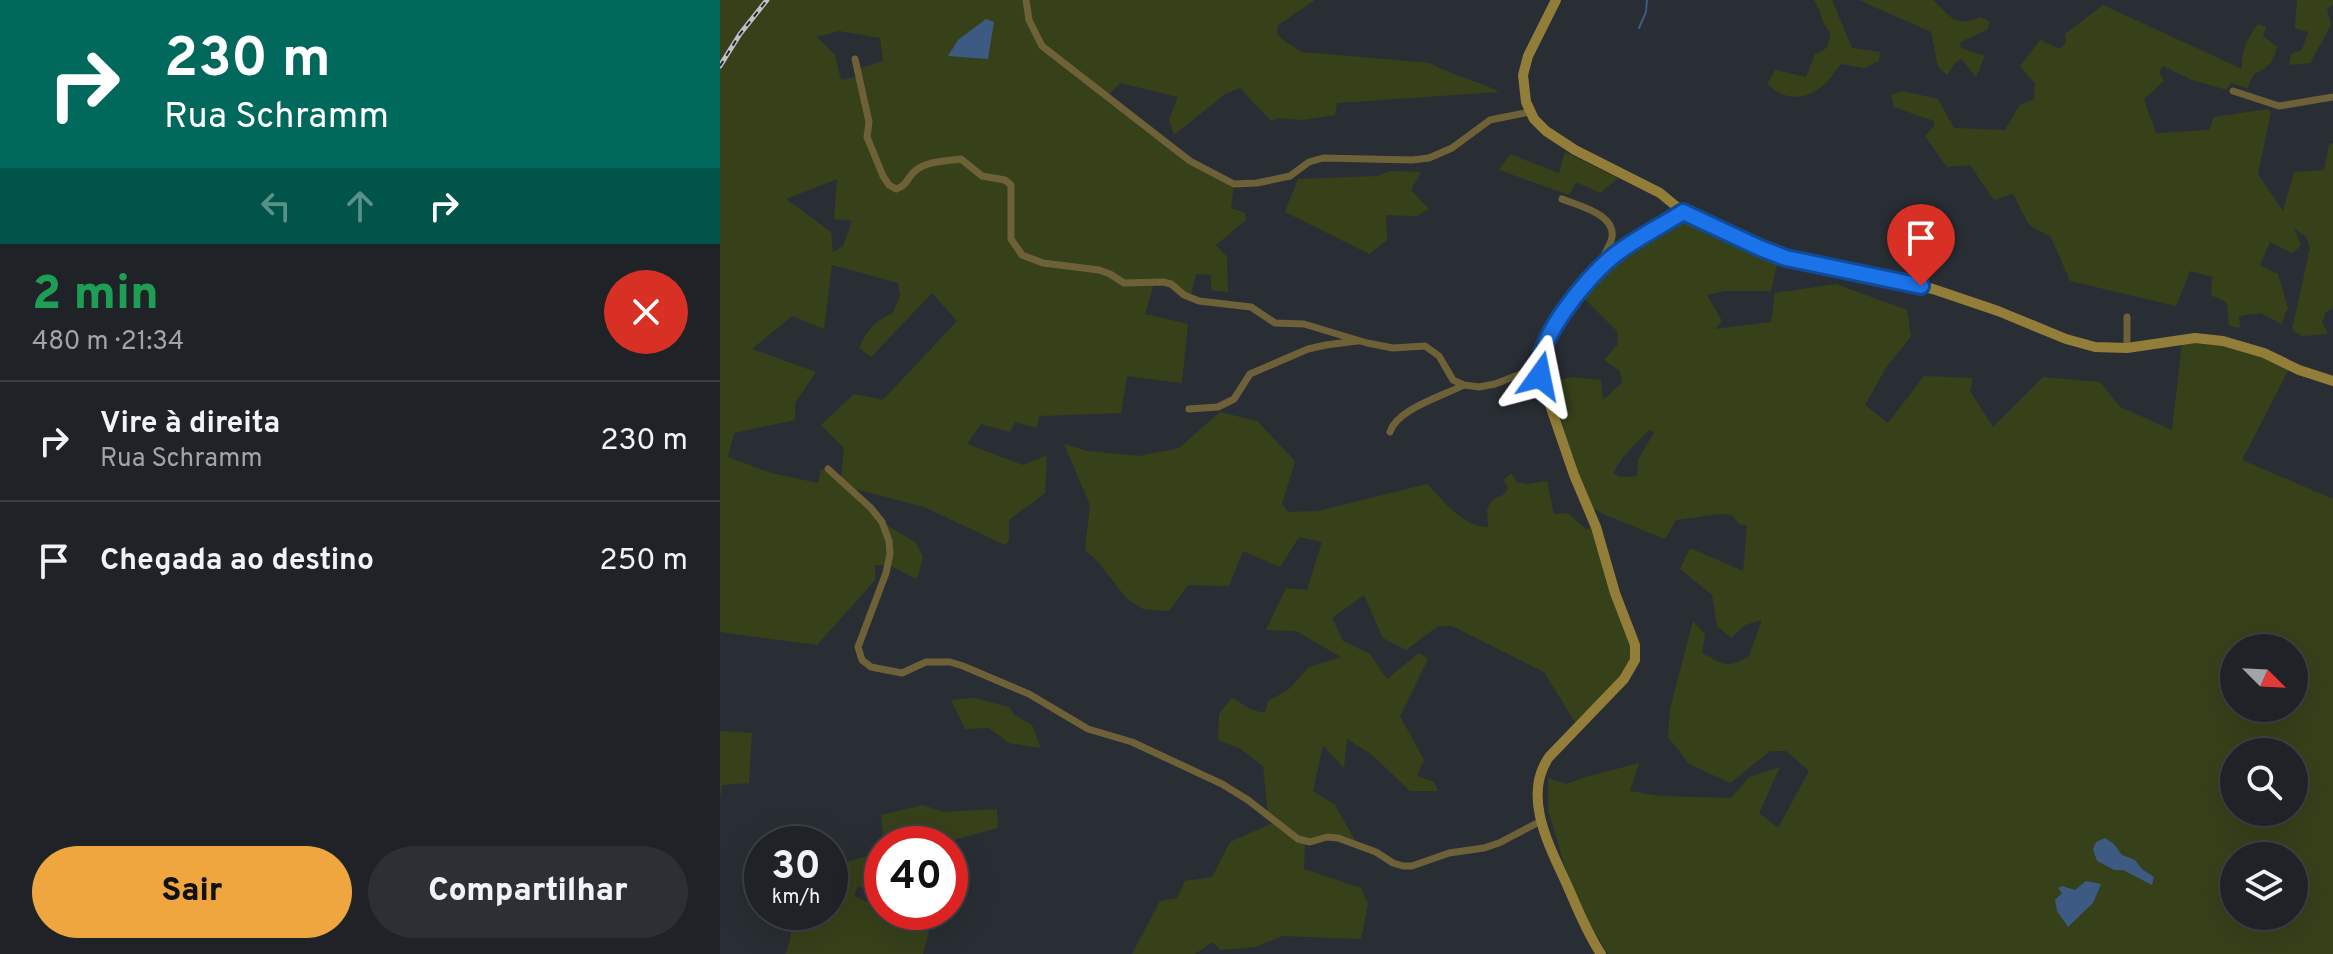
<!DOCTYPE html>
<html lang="pt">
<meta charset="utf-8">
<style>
:root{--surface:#1f2227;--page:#2c2f33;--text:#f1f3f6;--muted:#a1a4a7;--line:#3c3f44;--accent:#f0a63f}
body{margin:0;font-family:Overpass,sans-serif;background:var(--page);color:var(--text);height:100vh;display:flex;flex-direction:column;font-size:30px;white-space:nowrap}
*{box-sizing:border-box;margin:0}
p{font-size:26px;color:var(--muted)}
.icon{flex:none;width:44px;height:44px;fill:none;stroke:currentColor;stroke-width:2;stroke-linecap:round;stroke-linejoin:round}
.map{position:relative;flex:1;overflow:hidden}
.panel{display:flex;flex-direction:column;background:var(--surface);width:720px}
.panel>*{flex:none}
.guide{background:#00695c;color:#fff;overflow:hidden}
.needle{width:52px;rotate:114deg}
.controls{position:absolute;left:1500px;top:634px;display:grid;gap:16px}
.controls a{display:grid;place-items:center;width:88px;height:88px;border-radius:50%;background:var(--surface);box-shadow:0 8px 32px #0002,0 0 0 2px var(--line);font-size:40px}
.speed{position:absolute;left:24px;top:826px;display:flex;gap:16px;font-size:40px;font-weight:700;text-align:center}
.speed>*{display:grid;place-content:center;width:104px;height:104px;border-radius:50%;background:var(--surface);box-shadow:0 8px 32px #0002,0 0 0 2px var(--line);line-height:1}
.speed small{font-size:20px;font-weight:400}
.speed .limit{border:12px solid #d22;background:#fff;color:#111}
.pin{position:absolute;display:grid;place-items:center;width:68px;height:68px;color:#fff;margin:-82px -34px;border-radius:50% 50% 50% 0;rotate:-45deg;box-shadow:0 0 8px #0007}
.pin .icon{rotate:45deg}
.me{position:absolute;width:88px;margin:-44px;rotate:12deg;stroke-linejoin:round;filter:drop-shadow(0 0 6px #0008)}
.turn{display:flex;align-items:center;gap:28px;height:168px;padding:0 32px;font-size:36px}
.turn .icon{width:104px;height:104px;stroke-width:2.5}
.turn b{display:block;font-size:56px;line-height:68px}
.lanes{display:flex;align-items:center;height:76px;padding:0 32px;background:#0003;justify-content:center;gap:40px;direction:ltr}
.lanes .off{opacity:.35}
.round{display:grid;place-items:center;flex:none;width:84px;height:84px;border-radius:42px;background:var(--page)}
.overview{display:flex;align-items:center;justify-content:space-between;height:136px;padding:0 32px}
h1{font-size:48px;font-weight:800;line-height:60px;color:#1e9e55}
.action{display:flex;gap:16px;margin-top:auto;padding:16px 32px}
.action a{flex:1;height:92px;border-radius:48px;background:var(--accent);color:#111;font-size:32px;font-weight:800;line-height:92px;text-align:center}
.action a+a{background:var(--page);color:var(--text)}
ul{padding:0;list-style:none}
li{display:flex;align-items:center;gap:24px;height:120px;padding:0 32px;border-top:2px solid var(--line)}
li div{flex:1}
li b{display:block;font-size:30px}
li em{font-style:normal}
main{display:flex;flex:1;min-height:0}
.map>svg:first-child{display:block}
</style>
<main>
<section class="panel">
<div class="guide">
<div class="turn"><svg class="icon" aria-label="right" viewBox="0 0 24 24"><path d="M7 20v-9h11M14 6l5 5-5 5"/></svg><div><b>230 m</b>Rua Schramm</div></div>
<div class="lanes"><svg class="icon off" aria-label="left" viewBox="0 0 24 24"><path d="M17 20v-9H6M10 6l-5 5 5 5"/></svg><svg class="icon off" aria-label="ahead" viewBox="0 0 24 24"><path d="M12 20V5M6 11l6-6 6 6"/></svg><svg class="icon" aria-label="right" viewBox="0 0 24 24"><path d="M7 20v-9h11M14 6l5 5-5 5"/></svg></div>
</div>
<div class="overview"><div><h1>2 min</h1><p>480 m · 21:34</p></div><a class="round" style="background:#d93025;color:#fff"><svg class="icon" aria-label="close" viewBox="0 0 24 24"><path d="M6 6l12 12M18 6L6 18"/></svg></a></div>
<ul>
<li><svg class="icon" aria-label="right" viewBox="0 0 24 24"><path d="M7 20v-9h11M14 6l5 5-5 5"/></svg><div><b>Vire à direita</b><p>Rua Schramm</p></div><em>230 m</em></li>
<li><svg class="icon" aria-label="arrive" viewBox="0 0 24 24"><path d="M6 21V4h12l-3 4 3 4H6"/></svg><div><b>Chegada ao destino</b></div><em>250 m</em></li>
</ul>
<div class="action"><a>Sair</a><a>Compartilhar</a></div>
</section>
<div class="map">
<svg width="1613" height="954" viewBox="0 0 1613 954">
<rect width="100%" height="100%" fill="#292e34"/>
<!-- green -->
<path fill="#36411a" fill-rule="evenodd" d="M0,0H595L558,25L557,33L563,40L582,52L710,63C732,76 757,80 779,92L617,103L615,115L582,120L559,118L551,121L520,88L505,94L454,135L449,119L458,97L400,83L387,97L470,161L514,184L511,208L525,213L526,220L496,245L507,257L508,292L491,290V275L476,274L470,298L451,284L434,283L425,314L468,324L462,383L407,376L401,413L319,416L317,428L295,422L290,432L261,424L247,444L303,465L327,455L325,493L289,520V540L285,545L204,507L131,488L162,522L196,543L203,557L197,579L169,565H155V580L97,645L0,632ZM119,31L160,38L163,61L138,69L139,76L121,80L115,55L97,37ZM117,179L114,219L132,221L123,246L113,252L111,232L66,199ZM112,265L178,283L180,296L173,313C155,321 147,330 139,348L151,357L212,293L237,321L163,400L134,394L101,425L124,448L121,480L101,469L98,483L51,473L8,457L14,433L75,420V403L96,372L32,349L72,316L104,329Z
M1094,0H1112L1132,48L1160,52L1159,61L1144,68L1121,64C1115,70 1111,79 1105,84C1085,101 1065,101 1047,84L1055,70L1086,77L1095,54C1107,50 1110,45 1110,32C1100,21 1102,12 1094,0Z
M1139,0H1213C1232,18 1234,27 1261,17L1270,22L1267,30L1240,42L1241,48L1265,56L1256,77L1242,59L1236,62L1227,75L1218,67L1211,32Z
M1577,0H1613V5L1607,9L1611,25L1590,63L1569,65L1571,54L1582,50L1588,32L1575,28Z
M1383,5L1522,69C1521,51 1527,39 1538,24L1546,27L1543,36L1557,47C1554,61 1547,69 1534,74L1527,88L1511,83L1507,90L1472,80L1443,66L1439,72L1444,81L1424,99L1436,133L1489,130L1494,117L1548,109L1551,112L1538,174L1563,211L1574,172L1604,170L1609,144L1613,143V308L1606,312L1602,322L1608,334L1582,336L1572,330L1590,248L1586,237L1574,228L1581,246L1572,253L1550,242L1540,265L1558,274L1568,308L1561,324L1541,313L1519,316L1520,328L1509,326L1507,303L1491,295L1492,277L1470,271L1456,306L1350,281L1331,237L1309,225L1293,194L1274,200L1250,165L1227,167L1205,136L1214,126V121L1174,107L1171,95L1182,91L1218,99L1234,128L1285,130L1300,105L1314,99L1315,84L1300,66L1320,40L1340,49L1346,42L1345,34Z
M845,152L898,178L880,193L856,182L849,195L779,170L790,154L839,173Z
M670,171L701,172L691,190L709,209L697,216L666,215L667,240L649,254L565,212L578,179L657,176Z
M963,220H969L1058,259L1051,291H1005L987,295L1002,321L995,329L1051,322L1055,293L1116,284L1187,310L1191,337L1167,366L1145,405L1168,423L1204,376L1253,378L1250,391L1273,427L1323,377L1380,382L1400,407L1452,430L1462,343L1489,342L1543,356L1569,369L1522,460L1613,499V954H888L855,900L828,810V778L847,784L862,778L919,763L910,791L939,796L1011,798L1029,777L1060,767L1039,813L1058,828L1089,771L1066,751H1050L1010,783L969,764L948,737L950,709L973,621L985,634L982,653C1004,665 1007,669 1029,656L1042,620L1025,625L1011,638L997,626L992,595L960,569L970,548L1023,571L1027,526L1019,524L1012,515L999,514L956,520L945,539L883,514L867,504L830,384L849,377L881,380L883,400L902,383L900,371L884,360L898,344L897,331L864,298L892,266L956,222ZM929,430L934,432L918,460L917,476L900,477L893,473L902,458ZM1514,648H1574V708H1514ZM1514,752H1574V812H1514ZM1385,838L1394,844L1402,856L1415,860L1422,869L1434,877L1432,884L1403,869L1394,870L1377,861ZM1514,856H1574V916H1514Z
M500,412L537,421L575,461L562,504L568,512L598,511L707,484C725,502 741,526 768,527L767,510L772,500L783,495L788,489L784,480L791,473L797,482L807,484L827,481L834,514L848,513L866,529L874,527L913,645V659L888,692L855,722L824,672L732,626H718L686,650L663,638L644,595L612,618L623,641L650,654L667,679L699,653L708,659L680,716L704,760L697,776L714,782L718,791H690L651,754L627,739L624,768L603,745L593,791L615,805L637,844L618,838L585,842L584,869L641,888L648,904L641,939L562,936L536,947L501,950L492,942L475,954H412L440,901L457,898L465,881L492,877L510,842L555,822L548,815L543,766L519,748L498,740L499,714L512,698L532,710L545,713L548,701L568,690L589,667L621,657L576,631L546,630L566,588L587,590L602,542L579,537L560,567L523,551L509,586L468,585L449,611L423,609L407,599L379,563L365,550L370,505L344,444L367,451L419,456L459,448Z
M255,698L289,707L294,715L312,725L321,748L289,743L269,728L245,729L231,700Z
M0,731L32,733L29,783L2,785L0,798Z
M203,805L223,812L277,809L278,828L219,844H162V898L138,886L134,896L162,908V912H172L209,932L203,954H65L69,944L75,912H110V867L147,856L163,835L161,815Z"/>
<!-- water -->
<path fill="#3d5a83" d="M266,19L274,22L268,59L228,56L238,40Z
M1385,838L1394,844L1402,855L1415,860L1422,869L1434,877L1432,885L1403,870H1394L1377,861L1373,849L1376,842Z
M1366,881L1381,884L1373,903L1348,927L1337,911L1335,900L1342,893L1338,888L1342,886L1355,890Z"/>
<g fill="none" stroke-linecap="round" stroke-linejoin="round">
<!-- stream -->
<path stroke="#3d5a83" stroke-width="2" d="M919,28L926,12L927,0"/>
<!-- street -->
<path stroke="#6e6138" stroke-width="7" d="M306,0L309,20L322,46L470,161L514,184L537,183L570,176L589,162L603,158L692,160L709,158L732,148L770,120L810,112
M135,59L149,122L147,137L163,176L169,185L176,189C187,186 187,178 195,171C206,161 227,161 241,159L262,176L285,180L291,185V239L302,255L323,263L379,270L390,274L404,283L443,282L451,284L464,295L479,301L531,307L555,323L584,324L647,343L673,348L705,346L719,356L733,380L744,385L759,387L775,384L819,367
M1513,91L1559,106L1613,97
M842,199C859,206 900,215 891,241C887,252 880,260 876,271
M1407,348V317
M469,409L498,407L514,399L530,374L588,349L606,345L637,341
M670,432C677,409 723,396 744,385
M108,469L151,508L162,522L169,541L170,554L166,573L138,647L142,660L151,667L182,673L206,662H230L243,666L309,694L368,729L412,742L502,784L528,800L578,839L590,842L607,837L618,838L656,852L673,863L683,866H692L729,853L764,848L779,843L821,821"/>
<!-- secondary -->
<path stroke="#937e39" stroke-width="10" d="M836,0L808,56L803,75L806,102L814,119L826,131L855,150L940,193L963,212L980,220L1052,254L1213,289L1278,311L1346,339L1375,347L1407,348L1475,338L1503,341L1544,353L1579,370L1613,381
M881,954C867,933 858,910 848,887C831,849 801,797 829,757L904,679L915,660V645L895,593L876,527L854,475L820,376C813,342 865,280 891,258C912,240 940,227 963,212"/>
<!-- rail casing -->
<g stroke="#bdc0c5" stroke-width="5">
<path id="rail" d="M0,66L20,34L47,0"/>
</g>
<!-- rail -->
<use href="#rail" stroke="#20242a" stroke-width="2" stroke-dasharray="6" stroke-linecap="butt"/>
</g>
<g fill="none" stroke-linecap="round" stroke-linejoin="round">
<!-- route casing -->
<g stroke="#114b97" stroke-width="20">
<path id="route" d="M820,376C813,342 865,280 891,258C912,240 940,227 963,212L1040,248L1066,258L1201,286"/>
</g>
<!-- route -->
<use href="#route" stroke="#1a73e8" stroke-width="14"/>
</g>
</svg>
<div class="controls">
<a><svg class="needle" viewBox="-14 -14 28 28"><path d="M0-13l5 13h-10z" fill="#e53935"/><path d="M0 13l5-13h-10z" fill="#a1a4a7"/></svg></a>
<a><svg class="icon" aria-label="search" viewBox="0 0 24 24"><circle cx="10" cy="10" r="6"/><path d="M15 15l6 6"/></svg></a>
<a><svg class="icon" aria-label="layers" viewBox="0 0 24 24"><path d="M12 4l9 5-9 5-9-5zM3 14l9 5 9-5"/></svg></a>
</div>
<div class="speed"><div>30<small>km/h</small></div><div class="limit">40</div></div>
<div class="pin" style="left:1201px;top:286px;background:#d93025"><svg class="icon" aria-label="arrive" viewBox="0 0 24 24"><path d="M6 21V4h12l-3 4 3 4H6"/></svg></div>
<svg class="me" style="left:820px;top:376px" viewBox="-20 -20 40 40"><path d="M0-17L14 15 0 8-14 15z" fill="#1a73e8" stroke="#fff" stroke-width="4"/></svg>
</div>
</main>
